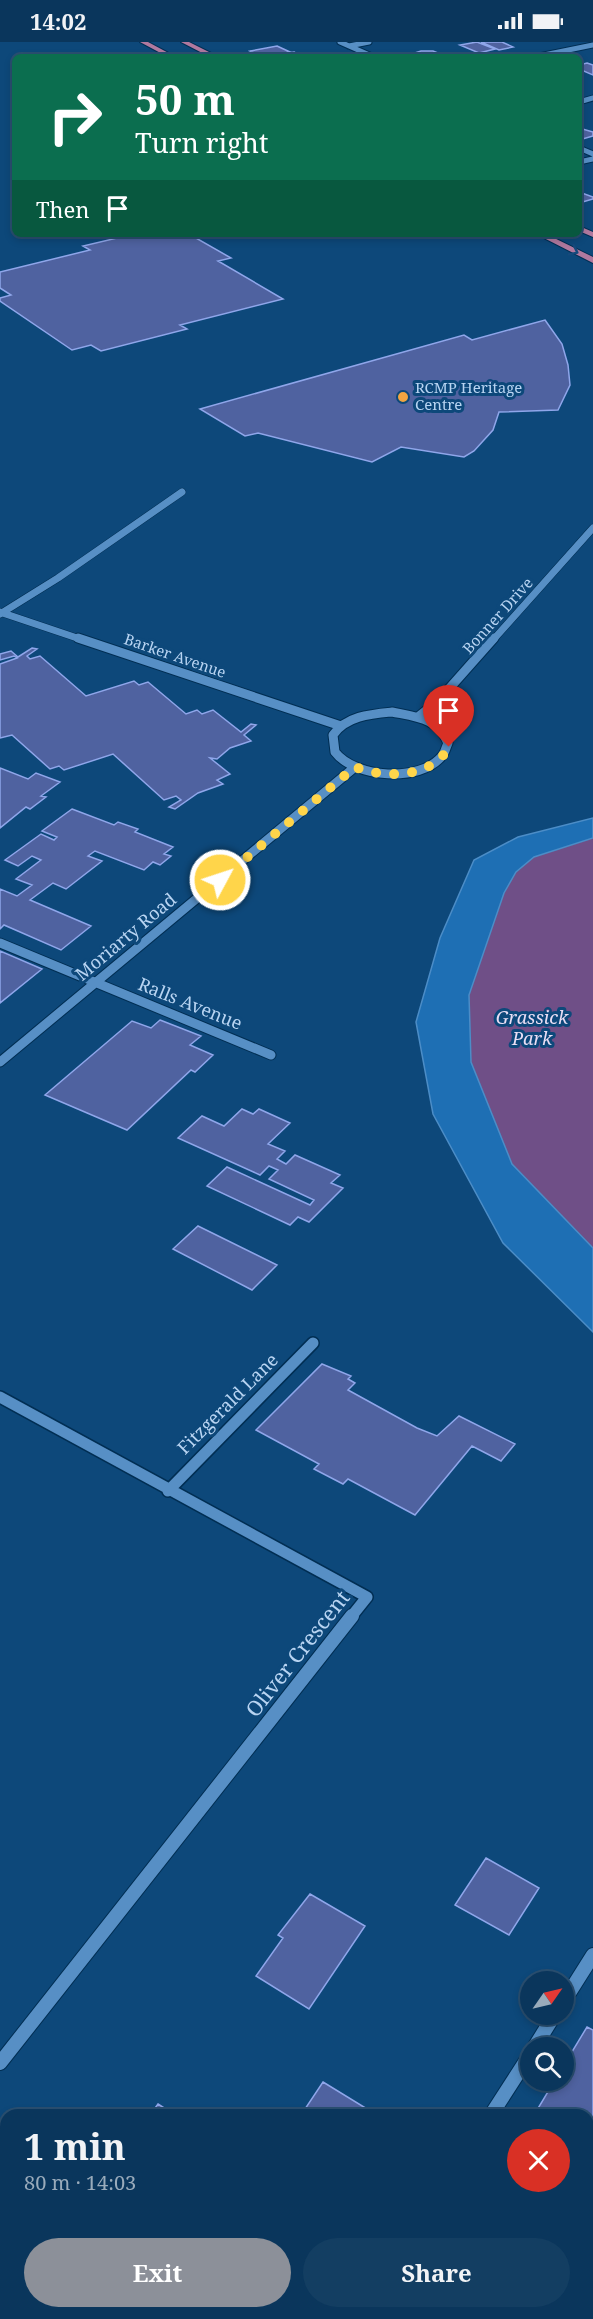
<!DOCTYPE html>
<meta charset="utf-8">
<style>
:root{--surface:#0a365c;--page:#133e62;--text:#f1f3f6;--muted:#99abbb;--line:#2a5072;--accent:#8c9099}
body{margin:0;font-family:"Noto Serif",serif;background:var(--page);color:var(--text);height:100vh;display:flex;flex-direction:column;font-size:22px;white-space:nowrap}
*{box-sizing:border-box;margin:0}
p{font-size:20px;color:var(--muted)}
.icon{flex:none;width:33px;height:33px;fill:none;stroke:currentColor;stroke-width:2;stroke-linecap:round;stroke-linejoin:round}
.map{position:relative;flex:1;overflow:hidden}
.side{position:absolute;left:0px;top:2067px;width:594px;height:210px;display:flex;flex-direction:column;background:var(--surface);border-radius:18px 18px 0 0;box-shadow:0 3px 9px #0003,0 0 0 2px var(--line)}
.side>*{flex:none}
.banner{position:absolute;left:12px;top:12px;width:570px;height:183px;border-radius:9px;box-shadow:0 3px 9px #0003,0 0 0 2px var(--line);background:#0b6e4f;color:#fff;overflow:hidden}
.needle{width:39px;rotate:56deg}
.buttons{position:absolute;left:520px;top:1929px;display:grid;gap:12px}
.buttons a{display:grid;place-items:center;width:54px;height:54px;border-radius:50%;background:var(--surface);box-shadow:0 3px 9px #0003,0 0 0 2px var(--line);font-size:30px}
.pin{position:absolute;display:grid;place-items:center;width:51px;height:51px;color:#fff;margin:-62px -26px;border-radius:50% 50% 50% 0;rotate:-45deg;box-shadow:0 0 6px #0007}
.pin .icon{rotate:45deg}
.me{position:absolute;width:66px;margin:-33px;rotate:50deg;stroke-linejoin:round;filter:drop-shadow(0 0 4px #0008)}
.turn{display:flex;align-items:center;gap:21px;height:126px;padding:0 24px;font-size:27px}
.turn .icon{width:78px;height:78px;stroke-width:2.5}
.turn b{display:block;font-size:42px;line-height:51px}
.then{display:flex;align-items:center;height:57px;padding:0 24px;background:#0003;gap:12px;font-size:22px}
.round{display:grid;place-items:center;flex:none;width:63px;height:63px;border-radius:32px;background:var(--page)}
.headline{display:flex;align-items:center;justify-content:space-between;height:102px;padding:0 24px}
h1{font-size:36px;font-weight:700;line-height:45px}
.button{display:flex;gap:12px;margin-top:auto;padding:12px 24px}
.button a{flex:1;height:69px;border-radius:36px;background:var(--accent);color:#fff;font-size:24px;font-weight:700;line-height:69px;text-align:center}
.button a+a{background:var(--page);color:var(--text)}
.status{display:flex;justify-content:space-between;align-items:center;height:42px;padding:0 30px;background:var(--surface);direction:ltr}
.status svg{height:16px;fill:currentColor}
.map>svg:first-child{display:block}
</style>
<div class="status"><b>14:02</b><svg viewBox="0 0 49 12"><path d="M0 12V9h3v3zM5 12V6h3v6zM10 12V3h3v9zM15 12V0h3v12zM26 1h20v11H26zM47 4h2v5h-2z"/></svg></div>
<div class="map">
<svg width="593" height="2277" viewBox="0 0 593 2277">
<rect width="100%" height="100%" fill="#0d487a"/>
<!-- green -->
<path fill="#6f4f87" d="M593,796V1206L512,1122L471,1020L469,953L504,851L516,830L534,815Z"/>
<!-- water -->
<path fill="#1e6fb4" stroke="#4c8dc7" stroke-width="1.5" d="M593,776V796L534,815L516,830L504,851L469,953L471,1020L512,1122L593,1206V1290L503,1201L433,1072L416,980L440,896L474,818L518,795Z"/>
<!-- building -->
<path fill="#4f62a0" stroke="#8fa6ea" stroke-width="1.5" d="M477,0L495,7L479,11L460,3Z
M481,0H502L513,5L499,8Z
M277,4L290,10L262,15L250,9Z
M421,9H433L448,15H423L415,11Z
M294,10L302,15H267Z
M587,21L593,23V33L579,27V23Z
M579,86L593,90V94L579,98Z
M579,150L593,155V157L579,161Z
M134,192H189L231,216L218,219L283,257L180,283L187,287L101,309L91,303L72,308L0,259V256L11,253L0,246V230L90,208L83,204Z
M545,278L562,302L568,323L570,343L558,368L499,370L493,388L474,409L464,415L401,405L372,420L258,391L245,394L200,367L464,293L472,298Z
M32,606L37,607L27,614L30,617L40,614L86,654L134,639L139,643L148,640L186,672L197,668L202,672L213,668L241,690L251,682L256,683L244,693L251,699L230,706L217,717L210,716L230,732L217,738L223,742L198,751L175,767L169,765L181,758L176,754L164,758L113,712L64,728L59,724L50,727L12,693L0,696V622L17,616L14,614L0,618V612L11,609L18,615Z
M0,726L28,737L36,731L60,740L41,754L46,755L30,767L26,765L0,786Z
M72,767L114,783L118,780L138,787L135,790L173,805L164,812L171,814L160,823L153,820L144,828L95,809L88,814L102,819L66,847L53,841L30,858L91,884L61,908L4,883L0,887V847L17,854L32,843L16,837L41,818L32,814L18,824L5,818L41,792L54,798L57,795L42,789Z
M0,909L42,927L0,961Z
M160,978L201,994L190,1003L213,1013L195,1030L191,1028L127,1088L45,1053L132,979L151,986Z
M242,1067L253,1072L259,1067L290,1081L268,1102L285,1109L277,1117L286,1122L295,1113L340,1133L331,1141L343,1146L309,1180L298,1175L290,1183L207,1144L227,1125L310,1163L314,1158L269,1137L278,1128L269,1124L260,1133L178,1096L202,1074L224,1084Z
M198,1184L277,1223L252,1248L173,1207Z
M322,1322L351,1334L348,1337L355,1341L348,1348L417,1386L437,1394L459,1374L515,1402L501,1419L472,1404L415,1473L348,1437L343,1442L314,1427L319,1422L256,1388Z
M486,1816L539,1846L509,1893L455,1863Z
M310,1852L365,1884L309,1967L256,1934L283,1896L278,1893Z
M587,1985L593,1988V2109L588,2118V2073H534L555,2038H564V2023Z
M323,2040L377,2073H301Z
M158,2062L175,2073H150Z
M593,2168V2214L588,2211V2176Z
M415,2271H502L498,2277H412Z"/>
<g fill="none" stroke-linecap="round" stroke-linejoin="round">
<!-- minor-far4 casing -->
<g stroke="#012e53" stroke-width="7">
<path id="minor-far4" d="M340,0L374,15
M349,4L369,0
M534,15L593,3
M579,60L593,56
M579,106L593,112
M579,120L593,117"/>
</g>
<!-- minor-far3 casing -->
<g stroke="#012e53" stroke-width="8">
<path id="minor-far3" d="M0,570L83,598
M0,572L58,536L182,450
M493,598L593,486"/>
</g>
<!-- minor-far2 casing -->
<g stroke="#012e53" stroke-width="11">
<path id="minor-far2" d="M78,596L341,684
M392,670C416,675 438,676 448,701C446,705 445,711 442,714C420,741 355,736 335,710L333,693C346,674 371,672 392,670Z
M418,675L439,658L494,596
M0,901L271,1013
M0,1020L355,725"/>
</g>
<!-- minor-far1 casing -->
<g stroke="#012e53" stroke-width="14">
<path id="minor-far1" d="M0,1355L367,1555L351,1575
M168,1449L313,1301"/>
</g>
<!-- minor casing -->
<g stroke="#012e53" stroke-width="16">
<path id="minor" d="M564,1959L593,1913
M534,2006L555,1972
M0,2021L352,1574
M491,2073L531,2011
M361,2277L365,2271"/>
</g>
<!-- major casing -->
<g stroke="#012e53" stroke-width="2">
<path id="major" d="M140,0H148L176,15H168Z
M181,0H189L219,15H210Z
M579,184L593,190V195L579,189Z
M536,192H546L593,215V221Z"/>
</g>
<!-- minor-far4 -->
<use href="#minor-far4" stroke="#578fc5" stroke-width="5"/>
<!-- minor-far3 -->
<use href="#minor-far3" stroke="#578fc5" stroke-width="7"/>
<!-- minor-far2 -->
<use href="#minor-far2" stroke="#578fc5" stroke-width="9"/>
<!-- minor-far1 -->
<use href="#minor-far1" stroke="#578fc5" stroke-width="11"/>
<!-- minor -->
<use href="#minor" stroke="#578fc5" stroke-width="14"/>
<!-- major -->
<use href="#major" fill="#b1799f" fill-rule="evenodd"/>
</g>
<!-- one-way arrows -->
<defs><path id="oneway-chevron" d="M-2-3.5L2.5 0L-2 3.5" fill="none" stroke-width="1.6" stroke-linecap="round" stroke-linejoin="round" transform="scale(1.5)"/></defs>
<use stroke="#154a7c" href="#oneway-chevron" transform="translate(574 209) rotate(26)"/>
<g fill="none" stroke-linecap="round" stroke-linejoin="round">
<!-- route -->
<path stroke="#ffd54a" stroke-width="10" stroke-dasharray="0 18" d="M220,838L355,725C385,737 432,736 449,705"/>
</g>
<!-- markers -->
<circle fill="#f2a541" stroke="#0d487a" stroke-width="2" cx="403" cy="355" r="6"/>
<g text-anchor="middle" stroke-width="6" stroke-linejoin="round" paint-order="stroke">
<!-- far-poi labels -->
<g font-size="15" fill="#b8d4f2" stroke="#0d487a" text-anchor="start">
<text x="415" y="351">RCMP Heritage<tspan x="415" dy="17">Centre</tspan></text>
</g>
<!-- far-street labels -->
<g font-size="15" fill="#b8d4f2" stroke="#0d487a">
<text transform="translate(498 574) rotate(-48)" y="5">Bonner Drive</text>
<text transform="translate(175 614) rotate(19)" y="5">Barker Avenue</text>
</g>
<!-- street labels -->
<g font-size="18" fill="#b8d4f2" stroke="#0d487a">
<text transform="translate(126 895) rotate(-40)" y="6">Moriarty Road</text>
<text transform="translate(190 962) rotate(22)" y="6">Ralls Avenue</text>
<text transform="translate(228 1362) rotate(-45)" y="6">Fitzgerald Lane</text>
</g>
<!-- park labels -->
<g font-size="18" font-style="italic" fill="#eadef4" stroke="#0d487a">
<text x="532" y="982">Grassick<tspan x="532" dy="21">Park</tspan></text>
</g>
<!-- near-street labels -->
<g font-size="21" fill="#b8d4f2" stroke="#0d487a">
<text transform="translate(298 1612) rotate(-52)" y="7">Oliver Crescent</text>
</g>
</g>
</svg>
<div class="buttons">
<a><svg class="needle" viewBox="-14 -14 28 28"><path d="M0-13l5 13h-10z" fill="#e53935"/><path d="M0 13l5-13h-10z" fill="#99abbb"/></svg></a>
<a><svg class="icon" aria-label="search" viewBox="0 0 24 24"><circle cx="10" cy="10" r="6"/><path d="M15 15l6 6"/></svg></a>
</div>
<div class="pin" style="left:449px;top:705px;background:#d93025"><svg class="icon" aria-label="arrive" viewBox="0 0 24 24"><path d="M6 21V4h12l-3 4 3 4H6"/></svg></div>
<svg class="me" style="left:220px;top:838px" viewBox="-20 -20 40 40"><circle r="17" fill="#ffd54a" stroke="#fff" stroke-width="3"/><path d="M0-11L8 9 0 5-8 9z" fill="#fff"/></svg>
<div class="banner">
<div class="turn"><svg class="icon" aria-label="right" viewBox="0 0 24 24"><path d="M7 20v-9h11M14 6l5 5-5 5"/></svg><div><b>50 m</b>Turn right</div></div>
<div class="then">Then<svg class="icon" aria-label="arrive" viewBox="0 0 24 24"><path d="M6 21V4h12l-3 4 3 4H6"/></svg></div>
</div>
<section class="side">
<div class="headline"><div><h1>1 min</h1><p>80 m · 14:03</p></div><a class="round" style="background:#d93025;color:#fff"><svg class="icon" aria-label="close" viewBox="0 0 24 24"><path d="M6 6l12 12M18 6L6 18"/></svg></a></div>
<div class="button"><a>Exit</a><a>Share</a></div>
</section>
</div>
